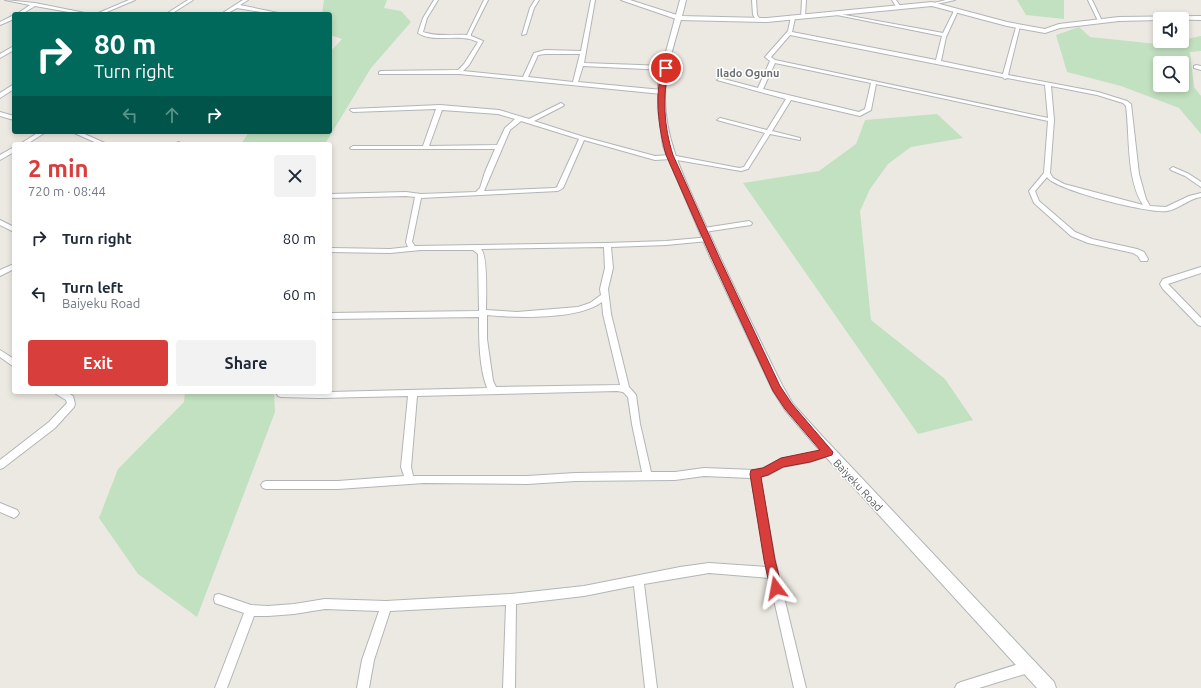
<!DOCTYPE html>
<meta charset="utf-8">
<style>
:root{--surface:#fff;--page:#f2f2f3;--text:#1f2937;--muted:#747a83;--accent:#d83e3c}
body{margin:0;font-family:Ubuntu,sans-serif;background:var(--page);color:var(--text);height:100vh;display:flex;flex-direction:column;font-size:15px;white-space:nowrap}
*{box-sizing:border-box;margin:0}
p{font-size:13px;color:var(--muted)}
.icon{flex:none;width:22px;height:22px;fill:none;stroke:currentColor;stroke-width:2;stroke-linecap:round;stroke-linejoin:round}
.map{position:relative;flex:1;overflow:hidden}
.drawer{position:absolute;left:12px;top:142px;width:320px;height:252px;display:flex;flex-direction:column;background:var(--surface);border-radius:4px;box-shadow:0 2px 6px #0003}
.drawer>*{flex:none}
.banner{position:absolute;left:12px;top:12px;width:320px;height:122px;border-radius:4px;box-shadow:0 2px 6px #0003;background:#00695c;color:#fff;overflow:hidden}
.tools{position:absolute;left:1153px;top:12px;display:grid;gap:8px}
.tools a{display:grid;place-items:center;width:36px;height:36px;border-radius:4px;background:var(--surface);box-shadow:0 2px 6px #0003;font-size:20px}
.pin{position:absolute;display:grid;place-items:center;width:34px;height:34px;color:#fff;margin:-17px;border:2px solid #fff;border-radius:50%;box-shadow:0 1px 4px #0007}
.me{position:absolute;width:44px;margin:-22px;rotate:347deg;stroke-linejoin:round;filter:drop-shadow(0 0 3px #0008)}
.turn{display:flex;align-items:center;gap:14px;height:84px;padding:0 16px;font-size:18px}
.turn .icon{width:52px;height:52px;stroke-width:2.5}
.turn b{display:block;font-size:28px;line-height:34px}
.lanes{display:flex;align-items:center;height:38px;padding:0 16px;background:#0003;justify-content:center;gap:20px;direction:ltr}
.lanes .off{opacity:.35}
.round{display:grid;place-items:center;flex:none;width:42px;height:42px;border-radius:4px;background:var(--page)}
.head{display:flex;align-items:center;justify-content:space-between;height:68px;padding:0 16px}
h1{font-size:24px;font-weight:700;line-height:30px;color:var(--accent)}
.cta{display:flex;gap:8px;margin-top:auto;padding:8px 16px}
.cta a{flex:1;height:46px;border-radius:4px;background:var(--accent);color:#fff;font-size:16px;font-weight:700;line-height:46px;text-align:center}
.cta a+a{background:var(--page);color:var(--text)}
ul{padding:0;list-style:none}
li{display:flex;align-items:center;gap:12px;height:56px;padding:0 16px}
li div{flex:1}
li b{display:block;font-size:15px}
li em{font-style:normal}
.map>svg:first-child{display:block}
</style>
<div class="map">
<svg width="1201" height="688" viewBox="0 0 1201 688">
<rect width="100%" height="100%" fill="#ece9e2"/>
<!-- green -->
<path fill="#c2e1c0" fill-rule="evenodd" d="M324,0H387L384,8L401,11L411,22L371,68L325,144H241L249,132H330V52L342,39L330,35V14H322Z
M1017,0H1064V19L1026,15Z
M1079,27L1090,37L1157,44L1182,41V40L1201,36V51L1190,52L1194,87L1201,96V134L1179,108L1121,86L1067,72L1056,35ZM1160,63H1182V85H1160Z
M937,114L963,138L911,147L888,164L870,189L860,211L871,320L945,379L973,420L918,434L743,183L819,171L856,144L865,120Z
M185,392H274L275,412L197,617L138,574L99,518L118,469L184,402Z"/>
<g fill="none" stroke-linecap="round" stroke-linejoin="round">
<!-- minor casing -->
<g stroke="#b2b5b8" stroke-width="2">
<path id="minor" d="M5,0L35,3L90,14H80L35,6L22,14H17L30,5Z
M129,0H135L102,14H96Z
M188,0H193L171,14H166Z
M243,0H248L240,5L283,14H273L237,8L226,14H221Z
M434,0H438L427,18L423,32C437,37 452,34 467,35L484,0H488L471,34V36L483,41L469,65L463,71L523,77L534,53L545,50L581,51L591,0H595L584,63L666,66L669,68L666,70L583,66L578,82L662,90L665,92L662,94L459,74H379V72L381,71L458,70L464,64L478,42C459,32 435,44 418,33L423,18ZM545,54H580L573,82L528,77L538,55Z
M535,0H539L534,8L526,34L522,35L530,8Z
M752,0H756L757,15L761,20V21H757L753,15Z
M802,0H806L805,17L803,18L801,17Z
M892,0H896L901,7V8H897Z
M946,0H955L932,5L930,4Z
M1088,0H1092L1102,21V22L1098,21Z
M956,10L958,11L946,37L941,61L1003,74L1016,27L1020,26L1008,75L1098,92L1127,101L1131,104L1139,174L1146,199L1150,206L1166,207L1189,196L1201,193V197C1188,199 1179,209 1167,211C1150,214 1055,190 1047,177L1035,191L1039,201L1075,232L1092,239L1137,249L1144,252L1148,259L1147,261H1141L1138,256L1133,253L1088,243L1071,236L1034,203L1029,191L1044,173L1048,121L876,84L871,110L860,116L791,100L772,131L800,138V140L770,134L748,169L741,171L671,159L655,160L584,140L563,188L558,191L421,198L412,242L415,246L607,243L666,241L710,237L711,239L710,241H708L666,245L611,247L613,268L608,289L611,314L629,387L636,395L640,424L651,472H675L704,468L755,470L763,468L781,459L810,454L828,448L831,449L833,452L831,455L810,462L783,467L768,475L760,477L775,560L806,688H794L769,578L709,573L644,584L657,688H645L634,586L584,596L516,604L515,688H503L506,605L390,611L374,660L369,688H357L362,660L379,611L325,609L294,614L268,616H254L227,688H215L244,613L215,603L214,599L215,595L219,594L251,605L268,606L294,604L325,599L386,601L511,594L584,586L680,567L709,563L767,567L751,478L704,476L675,480L575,481L527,484L424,483L338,489H266L263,488L261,485L263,482L266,481H338L404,476L401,467L408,396L319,398L281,397L278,396L277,394L278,392H330L487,388C479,367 479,339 479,317L330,319V313L479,311L478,254L473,250H421L390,253L330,252V248L390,249L408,247L406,242L415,197L406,196L330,198V194L406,192L421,194L476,192L480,188L485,172L495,149H351L350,148L353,146H423L436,109L353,112L350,110L351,109L440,105L499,110L529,119L561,103L564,105L563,106L534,121L584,137L655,156L671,155L739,168L744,167L765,133L717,120L720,118L767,130L786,99L717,80L720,78L758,88L770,61L765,57L788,31L791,17L795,18L792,32L936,60L942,36L832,14L834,13L943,33L954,11ZM790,35L1002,77L1005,79L1007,78L1045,85L1048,118L775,60L771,57ZM775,63L871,83L865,109L859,112L763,89ZM1051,86L1097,95L1123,103L1126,106C1130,136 1126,179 1143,205L1064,184L1053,178L1050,173L1054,120ZM442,110L498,114L515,119L505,128L497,145L429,146ZM521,121L579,139L557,187L555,188L484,191L510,130ZM604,247L605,268L600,289L601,295L590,303L578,307L517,312L486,310C486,298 488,256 481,249ZM602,302L603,314L620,385L496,387L493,381L487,339V315C516,318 578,320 602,302ZM617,391L623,392L628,397L632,424L642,472L575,473L527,476H413L411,467L417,396Z
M12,16H14V19L0,25V22Z
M12,47H14V50L0,58V54Z
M1196,65L1201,66V70L1194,68V66Z
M14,84V89L0,98V93Z
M0,112L14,116V120L0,116Z
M39,132H46L27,144H20Z
M72,132H80L107,144H99Z
M178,142L181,143L182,144H175Z
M14,147V152L0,160V155Z
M1173,167L1189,174L1201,182V187L1185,176L1171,170L1170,169Z
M0,220L14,227V232L0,225Z
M749,221L752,223L751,225L704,232L701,230L704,228Z
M14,264V269L0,276V270Z
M1201,267V273L1168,284L1201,318V326L1198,325L1163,289L1160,284L1163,279Z
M0,350L14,359V367L0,357Z
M55,392H67L73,396L75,404L74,407L55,428L3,468L0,469V460L49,422L67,403L66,400L56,394Z
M0,503L17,510L19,513L17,516L14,518L0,512Z
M1028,661L1032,663L1034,667L1032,671L1028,673L979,688H955L957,684L961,682Z"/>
</g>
<!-- tertiary casing -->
<g stroke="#b2b5b8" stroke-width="2">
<path id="tertiary" d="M621,0H630L680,16L767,18L932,2L1007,22L1045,29L1059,24L1119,17L1201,16V20L1160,19V20L1119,21L1060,28L1045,33L1007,26L932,6L767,22L679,20Z"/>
</g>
<!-- secondary casing -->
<g stroke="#b1b5b8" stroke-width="2">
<path id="secondary" d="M680,0H686C679,32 665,64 665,98C665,143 687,183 705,224C729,278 756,332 782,385L793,404L823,437L1054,682L1056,688H1037L815,445L785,410L773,391L710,257L663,146L658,109V81Z"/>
</g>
<!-- minor -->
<use href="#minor" fill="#fff" fill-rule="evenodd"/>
<!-- tertiary -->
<use href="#tertiary" fill="#fff" fill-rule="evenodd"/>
<!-- secondary -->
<use href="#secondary" fill="#fff" fill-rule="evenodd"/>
</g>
<!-- route -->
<path fill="#d83e3c" stroke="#8c2827" d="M664,66L669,68C662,96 664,127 673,155L719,257L780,386L792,404L833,452L832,455L810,462L783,467L768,475L761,477L775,560L782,588L781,592L776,594L772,592L770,588L764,560L750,474L751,470L763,468L781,458L820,450L785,409L773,391L711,257L666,155C659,131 653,90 664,66Z"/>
<g text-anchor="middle" stroke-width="3" stroke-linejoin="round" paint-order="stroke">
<!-- far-quarter labels -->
<g font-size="11" font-weight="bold" fill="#6b7073" stroke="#fff">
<text x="748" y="77">Ilado Ogunu</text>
</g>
<!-- street labels -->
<g font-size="11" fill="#5a5e61" stroke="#fff">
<text transform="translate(858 485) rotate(47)" y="4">Baiyeku Road</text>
</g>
</g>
</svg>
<div class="tools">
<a><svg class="icon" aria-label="sound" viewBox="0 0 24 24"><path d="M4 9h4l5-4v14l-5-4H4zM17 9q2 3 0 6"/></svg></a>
<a><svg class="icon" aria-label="search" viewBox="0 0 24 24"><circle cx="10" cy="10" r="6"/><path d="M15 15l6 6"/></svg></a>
</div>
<div class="pin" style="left:666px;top:68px;background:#d93025"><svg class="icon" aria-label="arrive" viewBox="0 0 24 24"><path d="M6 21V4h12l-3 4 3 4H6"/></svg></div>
<svg class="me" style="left:776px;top:588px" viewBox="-20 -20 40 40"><path d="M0-17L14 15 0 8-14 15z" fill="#d83e3c" stroke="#fff" stroke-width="4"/></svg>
<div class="banner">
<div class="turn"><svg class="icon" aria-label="right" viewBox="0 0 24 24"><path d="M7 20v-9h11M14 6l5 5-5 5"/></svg><div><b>80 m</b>Turn right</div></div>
<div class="lanes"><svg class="icon off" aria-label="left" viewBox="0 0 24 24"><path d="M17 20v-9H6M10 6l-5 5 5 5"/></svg><svg class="icon off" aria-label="ahead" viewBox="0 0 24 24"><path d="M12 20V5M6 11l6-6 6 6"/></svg><svg class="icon" aria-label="right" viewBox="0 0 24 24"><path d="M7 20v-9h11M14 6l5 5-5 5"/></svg></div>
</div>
<section class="drawer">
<div class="head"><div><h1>2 min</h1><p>720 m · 08:44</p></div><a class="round"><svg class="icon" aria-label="close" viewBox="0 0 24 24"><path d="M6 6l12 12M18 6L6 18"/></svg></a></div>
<ul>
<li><svg class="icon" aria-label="right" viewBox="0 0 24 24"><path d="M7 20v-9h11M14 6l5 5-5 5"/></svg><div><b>Turn right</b></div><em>80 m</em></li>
<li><svg class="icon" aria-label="left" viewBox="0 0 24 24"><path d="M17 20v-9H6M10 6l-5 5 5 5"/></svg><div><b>Turn left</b><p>Baiyeku Road</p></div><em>60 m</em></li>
</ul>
<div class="cta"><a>Exit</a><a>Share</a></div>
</section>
</div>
